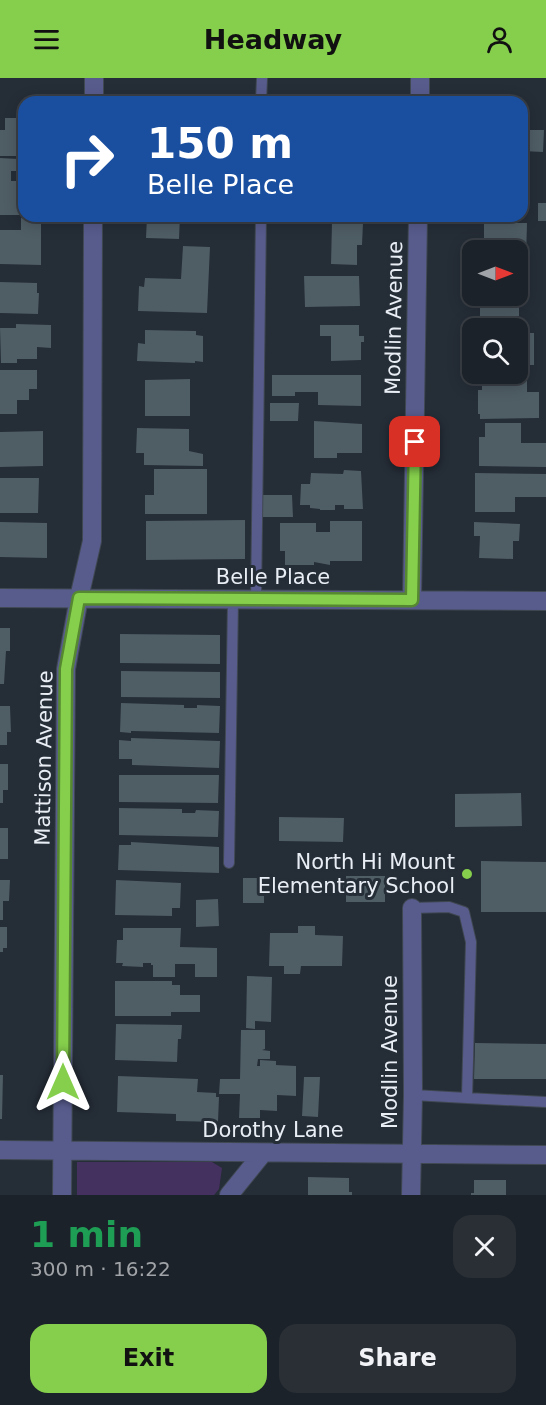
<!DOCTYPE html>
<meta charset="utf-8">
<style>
:root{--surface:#1c2229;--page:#292f35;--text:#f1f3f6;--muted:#a0a4a8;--line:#3a3f46;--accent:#85cf4c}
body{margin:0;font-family:"DejaVu Sans",sans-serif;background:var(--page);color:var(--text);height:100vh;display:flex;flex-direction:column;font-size:22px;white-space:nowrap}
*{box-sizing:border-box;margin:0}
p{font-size:20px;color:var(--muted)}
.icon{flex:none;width:33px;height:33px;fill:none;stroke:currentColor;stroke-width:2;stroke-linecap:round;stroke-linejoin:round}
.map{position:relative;height:1117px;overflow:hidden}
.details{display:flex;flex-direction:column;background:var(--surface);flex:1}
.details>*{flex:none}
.top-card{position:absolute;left:18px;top:18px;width:510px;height:126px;border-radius:18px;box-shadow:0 3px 15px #0003,0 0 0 2px var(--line);background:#1a4fa0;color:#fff;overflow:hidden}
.needle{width:39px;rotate:90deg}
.controls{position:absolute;left:462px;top:162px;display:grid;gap:12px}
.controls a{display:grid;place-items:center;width:66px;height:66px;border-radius:12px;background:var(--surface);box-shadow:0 3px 15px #0003,0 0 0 2px var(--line);font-size:30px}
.pin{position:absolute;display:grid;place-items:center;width:51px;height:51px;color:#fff;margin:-26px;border-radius:12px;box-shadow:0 3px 9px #0006}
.me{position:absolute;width:66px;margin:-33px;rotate:0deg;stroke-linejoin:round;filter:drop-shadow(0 0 4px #0008)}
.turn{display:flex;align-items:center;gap:21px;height:126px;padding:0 30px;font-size:27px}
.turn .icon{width:78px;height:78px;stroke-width:2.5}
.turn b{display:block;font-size:42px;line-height:51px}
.round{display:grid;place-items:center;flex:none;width:63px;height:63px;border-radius:18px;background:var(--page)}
.summary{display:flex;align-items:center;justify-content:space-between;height:102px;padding:0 30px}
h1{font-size:36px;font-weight:600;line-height:45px;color:#1e9e55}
.primary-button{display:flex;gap:12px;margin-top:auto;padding:12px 30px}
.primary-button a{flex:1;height:69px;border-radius:18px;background:var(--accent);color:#111;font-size:24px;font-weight:600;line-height:69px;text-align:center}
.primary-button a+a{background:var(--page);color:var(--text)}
header{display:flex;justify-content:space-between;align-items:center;height:78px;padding:0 30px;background:var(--accent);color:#111;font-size:27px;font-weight:600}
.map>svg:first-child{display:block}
</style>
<header><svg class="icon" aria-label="menu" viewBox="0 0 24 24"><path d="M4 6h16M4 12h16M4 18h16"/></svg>Headway<svg class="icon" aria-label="person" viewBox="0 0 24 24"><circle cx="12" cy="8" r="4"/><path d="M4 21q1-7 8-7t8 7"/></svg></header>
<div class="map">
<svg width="546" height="1117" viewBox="0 0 546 1117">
<rect width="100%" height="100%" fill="#252d37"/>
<!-- green -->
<path fill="#45315f" d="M77,1084H212L222,1090L219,1111L214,1117H77Z"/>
<!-- building -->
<path fill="#4f5d65" d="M148,20L183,21V24H148Z
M206,20L254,21V24H206Z
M522,32H525V52H544L543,74L522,73Z
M5,40H24V78H0V52H5Z
M0,80L19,81V93H11V103H24V137H0Z
M538,125H546V143H538Z
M147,138H180L179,161L146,160Z
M21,140H41V187L0,186V152H21Z
M332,144L363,145L362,167H357V187L331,186Z
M484,145H527L526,182H518V172H509V170L484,169Z
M183,168L210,169L207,235L138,233L139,208L144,209L145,200L181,201Z
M304,198H359L360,228L305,229Z
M0,204L37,205V215H39L38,236L0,235Z
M480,218H519V238H480Z
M16,246L51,247V270L37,269V281H17V285H1L0,250H16Z
M320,247H359V258H364V264H361V282L331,283V258H320Z
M145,252L196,253V257L203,258V284L195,283V285L137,283L138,265L145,266Z
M518,255H534V287H518Z
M0,292H37V311H29V322H17V336H0Z
M272,297H361V328L318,327V314H295V318H272Z
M190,301V338H145V302Z
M482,302H527V314H539V340L480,341V336H478V312H482Z
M270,325H299L298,343H270Z
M314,343L362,346V375H337V380H314Z
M485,345H521V365H546V389L479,388V359H485Z
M137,350L189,351V373L203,376V388L144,387V375H136Z
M43,353V388L0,389V354Z
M154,391H207V436H145V417H154Z
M344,392L361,393L363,431H344V427H335V432H320V431L310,430V427H300L301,406H310L311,395L343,396Z
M475,395L546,396V419H515V434H475Z
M0,400H39L38,435H0Z
M263,417H292L293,439H263Z
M245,442V481L146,482V443Z
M330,443H362V483H330V487L314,484V487H285V473H280V445H316V454H330Z
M0,444L47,445V480L0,479Z
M474,444L520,446L519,463H513V481L479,480L480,458H474Z
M0,550H10V573H6L4,606H0Z
M120,556L220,557V586L120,585Z
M121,593L220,594V620L121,619Z
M121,625L184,627V630H197V627L220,628L219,655L131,653V655L120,654Z
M0,628H10L11,654H7V667H0Z
M131,660L220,663L219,690L132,687V681H119V662L131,663Z
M0,686H8V712H3V725H0Z
M119,697H219L218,725L119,724Z
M521,715L522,748L455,749V716Z
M119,730L182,731V735H195L196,732L219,733L218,759L119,757Z
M279,739L344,740L343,764L279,763Z
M0,750H8V781H0Z
M131,764L219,769V795L118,792L119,767H131Z
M481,783L546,784V834H481Z
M346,798H385V824H346V816H339V804H346Z
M243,800H264V825H243Z
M0,802H10L9,823H3V842H0Z
M116,802L181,805L180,830H172V838L115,837Z
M218,821L219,848L196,849V822Z
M298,848H315V857L343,858L342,888H301L300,896H284V888H269L270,855H298Z
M0,849H7V870H3V874H0Z
M123,850H181L180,869L217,870V899H195V886H175V899H153V887H151V885H143V889L122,888L123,885H116L117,862H123Z
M247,898L272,899L271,944L255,943V951L246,950Z
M115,903H172V907H180V917H200V934H171V938H115Z
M116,946L182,947L181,961H178L177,984L115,982Z
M241,952H265V971L262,972L270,973V981H258L257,988H260V982L276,983V987L296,988V1018L277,1017V1033L260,1032V1040H239L240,1016H219L220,1001H240Z
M475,965L546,966V1001H474Z
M0,997H3L2,1041H0Z
M118,998L198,1001L197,1014L216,1015V1019H219L218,1044L176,1043V1036L117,1034Z
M304,999H320L318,1039L302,1038Z
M308,1099L349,1100V1114H352V1117H308Z
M474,1102H506V1117H471V1115H474Z"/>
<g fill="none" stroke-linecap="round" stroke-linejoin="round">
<!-- lane casing -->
<g stroke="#404852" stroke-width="12">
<path id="lane" d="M261,24L262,0
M256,521L261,138
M229,785L233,521
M412,830L449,829L464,834L471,864L467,1020L413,1017
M467,1020L546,1024"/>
</g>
<!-- street casing -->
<g stroke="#404852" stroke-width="20">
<path id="street" d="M94,24V0
M420,24V0
M0,520L546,523
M412,522L418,138
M0,1072L546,1077
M62,1117L66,591L79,520L92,463L93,138
M229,1117L263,1075
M411,1117L413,1017L412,830"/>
</g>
<!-- lane -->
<use href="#lane" stroke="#575c8d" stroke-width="10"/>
<!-- street -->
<use href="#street" stroke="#575c8d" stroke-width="18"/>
</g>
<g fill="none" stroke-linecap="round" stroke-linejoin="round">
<!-- route casing -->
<g stroke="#568731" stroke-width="15">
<path id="route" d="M63,1004L66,591L79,520L412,522L415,364"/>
</g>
<!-- route -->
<use href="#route" stroke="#85cf4c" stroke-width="10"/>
</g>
<!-- markers -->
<circle fill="#85cf4c" stroke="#252d37" stroke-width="2" cx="467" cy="796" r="6"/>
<g text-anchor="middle" stroke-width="6" stroke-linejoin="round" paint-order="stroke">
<!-- street labels -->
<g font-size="21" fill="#e9eef5" stroke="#252d37">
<text transform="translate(394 240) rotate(-89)" y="7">Modlin Avenue</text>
<text x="273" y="506">Belle Place</text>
<text transform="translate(44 680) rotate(-89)" y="7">Mattison Avenue</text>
<text transform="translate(390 974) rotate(-90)" y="7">Modlin Avenue</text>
<text x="273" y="1059">Dorothy Lane</text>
</g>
<!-- poi labels -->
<g font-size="21" fill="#e9eef5" stroke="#252d37" text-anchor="end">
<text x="455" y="791">North Hi Mount<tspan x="455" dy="24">Elementary School</tspan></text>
</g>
</g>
</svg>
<div class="controls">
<a><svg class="needle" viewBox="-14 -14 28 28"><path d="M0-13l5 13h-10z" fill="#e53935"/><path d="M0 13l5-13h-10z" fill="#a0a4a8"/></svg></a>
<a><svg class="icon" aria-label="search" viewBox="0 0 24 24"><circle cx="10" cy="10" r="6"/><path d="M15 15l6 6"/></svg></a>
</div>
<div class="pin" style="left:415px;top:364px;background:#d93025"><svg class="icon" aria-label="arrive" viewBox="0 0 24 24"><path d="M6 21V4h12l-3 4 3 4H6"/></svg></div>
<svg class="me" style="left:63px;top:1004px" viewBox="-20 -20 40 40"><path d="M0-17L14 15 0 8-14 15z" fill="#85cf4c" stroke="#fff" stroke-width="4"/></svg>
<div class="top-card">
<div class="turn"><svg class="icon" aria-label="right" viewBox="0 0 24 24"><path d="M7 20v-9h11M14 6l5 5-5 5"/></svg><div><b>150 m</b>Belle Place</div></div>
</div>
</div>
<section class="details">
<div class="summary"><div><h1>1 min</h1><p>300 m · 16:22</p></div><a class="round"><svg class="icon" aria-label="close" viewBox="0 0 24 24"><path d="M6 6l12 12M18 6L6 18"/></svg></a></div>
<div class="primary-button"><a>Exit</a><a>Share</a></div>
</section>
